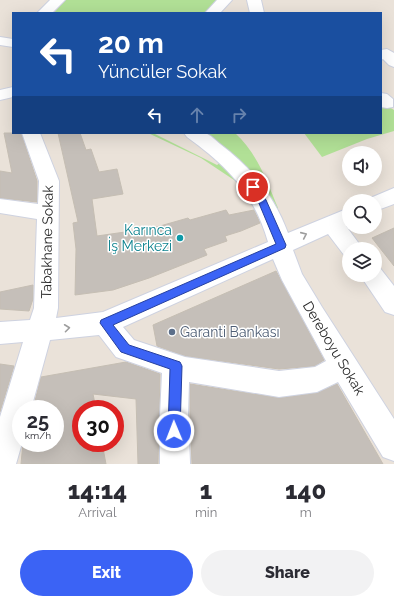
<!DOCTYPE html>
<meta charset="utf-8">
<style>
:root{--surface:#fff;--page:#f2f2f3;--text:#2b2b33;--muted:#7c7c81;--accent:#3b63f5}
body{margin:0;font-family:Raleway,sans-serif;background:var(--page);color:var(--text);height:100vh;display:flex;flex-direction:column;font-size:15px;white-space:nowrap}
*{box-sizing:border-box;margin:0}
p{font-size:13px;color:var(--muted)}
.icon{flex:none;width:22px;height:22px;fill:none;stroke:currentColor;stroke-width:2;stroke-linecap:round;stroke-linejoin:round}
.map{position:relative;height:464px;overflow:hidden}
.sheet{display:flex;flex-direction:column;background:var(--surface);flex:1}
.sheet>*{flex:none}
.guide{position:absolute;left:12px;top:12px;width:370px;height:122px;border-radius:0px;box-shadow:0 4px 16px #0002;background:#1a4fa0;color:#fff;overflow:hidden}
.tools{position:absolute;left:342px;top:146px;display:grid;gap:8px}
.tools a{display:grid;place-items:center;width:40px;height:40px;border-radius:50%;background:var(--surface);box-shadow:0 4px 16px #0002;font-size:20px}
.speed{position:absolute;left:12px;top:400px;display:flex;gap:8px;font-size:20px;font-weight:700;text-align:center}
.speed>*{display:grid;place-content:center;width:52px;height:52px;border-radius:50%;background:var(--surface);box-shadow:0 4px 16px #0002;line-height:1}
.speed small{font-size:10px;font-weight:400}
.speed .limit{border:6px solid #d22;background:#fff;color:#111}
.pin{position:absolute;display:grid;place-items:center;width:34px;height:34px;color:#fff;margin:-17px;border:2px solid #fff;border-radius:50%;box-shadow:0 1px 4px #0007}
.me{position:absolute;width:44px;margin:-22px;rotate:359deg;stroke-linejoin:round;filter:drop-shadow(0 0 3px #0008)}
.turn{display:flex;align-items:center;gap:14px;height:84px;padding:0 20px;font-size:18px}
.turn .icon{width:52px;height:52px;stroke-width:2.5}
.turn b{display:block;font-size:28px;line-height:34px}
.lanes{display:flex;align-items:center;height:38px;padding:0 20px;background:#0003;justify-content:center;gap:20px;direction:ltr}
.lanes .off{opacity:.35}
.eta{display:flex;justify-content:space-evenly;align-items:center;height:68px;text-align:center}
.eta b{font-size:24px;font-weight:800;line-height:28px}
.cta{display:flex;gap:8px;margin-top:auto;padding:8px 20px}
.cta a{flex:1;height:46px;border-radius:24px;background:var(--accent);color:#fff;font-size:16px;font-weight:800;line-height:46px;text-align:center}
.cta a+a{background:var(--page);color:var(--text)}
.map>svg:first-child{display:block}
</style>
<div class="map">
<svg width="394" height="464" viewBox="0 0 394 464">
<rect width="100%" height="100%" fill="#eae2d9"/>
<!-- green -->
<path fill="#b1e096" d="M65,0H223L212,13H54Z
M381,104H384L394,110V131L367,139L322,157L304,133H381Z
M148,133H153L217,165L223,161L202,133H235C257,153 267,181 278,208L262,222L240,184L201,158Z"/>
<!-- building -->
<path fill="#c5bfb9" stroke="#c5beb3" d="M4,133H21L37,181V202L0,198V171L12,173Z
M58,133H80L86,150L91,149L99,172L117,169L123,194L92,199L97,236L139,230V232L188,218L190,220L226,210L229,215L254,210L260,223L241,231L225,236L227,241L204,249L207,255L149,278L113,290L75,295L76,249L73,223L78,222Z
M394,228V266L372,238Z
M276,271L324,360L315,366L279,369L185,356L157,346L153,325Z
M33,285V299L29,311L0,309V292Z
M126,362L160,374L158,464H138L136,399L93,394L96,409H81V443H102L106,464H21L23,443H55V409H33L41,377Z
M0,364L14,366L0,412Z
M190,384L279,398L317,393L337,384L383,464H192L190,416Z"/>
<g fill="none" stroke-linecap="round" stroke-linejoin="round">
<!-- minor casing -->
<g stroke="#ced2e0" stroke-width="2">
<path id="minor" d="M50,0H65L52,13H37Z
M217,0H232L220,13H205Z
M247,0H261L264,13H250Z
M0,37L13,39V47L0,45Z
M387,49L394,53V67L389,65L383,59L381,60V50Z
M13,87V97L0,100V90Z
M381,93L387,94L393,99V107L387,108L381,107Z
M22,133H40L59,181L58,308L56,318L103,312L268,242C254,193 227,166 187,137L184,133C190,133 200,131 205,133C211,135 216,141 220,144C251,167 275,197 288,233L349,208V225L346,226L363,249H349V257L344,255L328,234L293,250L302,274L322,307L394,419V461L383,457L338,382L317,392L279,397L189,382L188,416L190,462V464H160V416L162,373L116,357L99,335L50,340L31,409H21L22,443L16,464H0V417L23,342L0,344V322L30,320L34,308L37,219L0,213V199L38,204L39,181ZM273,259L282,280L326,361L315,367L279,371L185,357L134,340L123,327Z
M394,188V204L375,211V201H366L368,199Z
M375,267L380,268L394,286V315L385,312L360,275H375Z"/>
</g>
<!-- minor -->
<use href="#minor" fill="#fff" fill-rule="evenodd"/>
</g>
<!-- one-way arrows -->
<defs><path id="oneway-chevron" d="M-2-3.5L2.5 0L-2 3.5" fill="none" stroke-width="1.6" stroke-linecap="round" stroke-linejoin="round"/></defs>
<g stroke="#9e9e9e">
<use href="#oneway-chevron" transform="translate(304 235) rotate(-24)"/>
<use href="#oneway-chevron" transform="translate(67 328) rotate(-7)"/>
</g>
<!-- route -->
<path fill="#3b63f5" stroke="#26409f" d="M253,184L256,185L266,200L286,245L285,248L113,325L129,345L180,362L182,366L180,431L179,436L174,437L170,436L168,431L170,369L121,352L100,323L101,320L276,244L258,201L249,187Z"/>
<!-- markers -->
<circle fill="#0f9aa8" stroke="#fff" stroke-width="1.5" cx="180" cy="238" r="4"/>
<circle fill="#5c6f8a" stroke="#fff" stroke-width="1.5" cx="172" cy="332" r="4"/>
<g text-anchor="middle" stroke-width="3" stroke-linejoin="round" paint-order="stroke">
<!-- culture labels -->
<g font-size="14" fill="#0d838f" stroke="#fff" text-anchor="end">
<text x="172" y="235">Karınca<tspan x="172" dy="16">İş Merkezi</tspan></text>
</g>
<!-- street labels -->
<g font-size="14" fill="#272727" stroke="#fff">
<text transform="translate(47 242) rotate(-89)" y="5">Tabakhane Sokak</text>
<text transform="translate(334 348) rotate(59)" y="5">Dereboyu Sokak</text>
</g>
<!-- service labels -->
<g font-size="14" fill="#4e5e75" stroke="#fff" text-anchor="start">
<text x="180" y="337">Garanti Bankası</text>
</g>
</g>
</svg>
<div class="tools">
<a><svg class="icon" aria-label="sound" viewBox="0 0 24 24"><path d="M4 9h4l5-4v14l-5-4H4zM17 9q2 3 0 6"/></svg></a>
<a><svg class="icon" aria-label="search" viewBox="0 0 24 24"><circle cx="10" cy="10" r="6"/><path d="M15 15l6 6"/></svg></a>
<a><svg class="icon" aria-label="layers" viewBox="0 0 24 24"><path d="M12 4l9 5-9 5-9-5zM3 14l9 5 9-5"/></svg></a>
</div>
<div class="speed"><div>25<small>km/h</small></div><div class="limit">30</div></div>
<div class="pin" style="left:253px;top:187px;background:#d93025"><svg class="icon" aria-label="arrive" viewBox="0 0 24 24"><path d="M6 21V4h12l-3 4 3 4H6"/></svg></div>
<svg class="me" style="left:174px;top:431px" viewBox="-20 -20 40 40"><circle r="17" fill="#3b63f5" stroke="#fff" stroke-width="3"/><path d="M0-11L8 9 0 5-8 9z" fill="#fff"/></svg>
<div class="guide">
<div class="turn"><svg class="icon" aria-label="left" viewBox="0 0 24 24"><path d="M17 20v-9H6M10 6l-5 5 5 5"/></svg><div><b>20 m</b>Yüncüler Sokak</div></div>
<div class="lanes"><svg class="icon" aria-label="left" viewBox="0 0 24 24"><path d="M17 20v-9H6M10 6l-5 5 5 5"/></svg><svg class="icon off" aria-label="ahead" viewBox="0 0 24 24"><path d="M12 20V5M6 11l6-6 6 6"/></svg><svg class="icon off" aria-label="right" viewBox="0 0 24 24"><path d="M7 20v-9h11M14 6l5 5-5 5"/></svg></div>
</div>
</div>
<section class="sheet">
<div class="eta">
<div><b>14:14</b><p>Arrival</p></div>
<div><b>1</b><p>min</p></div>
<div><b>140</b><p>m</p></div>
</div>
<div class="cta"><a>Exit</a><a>Share</a></div>
</section>
